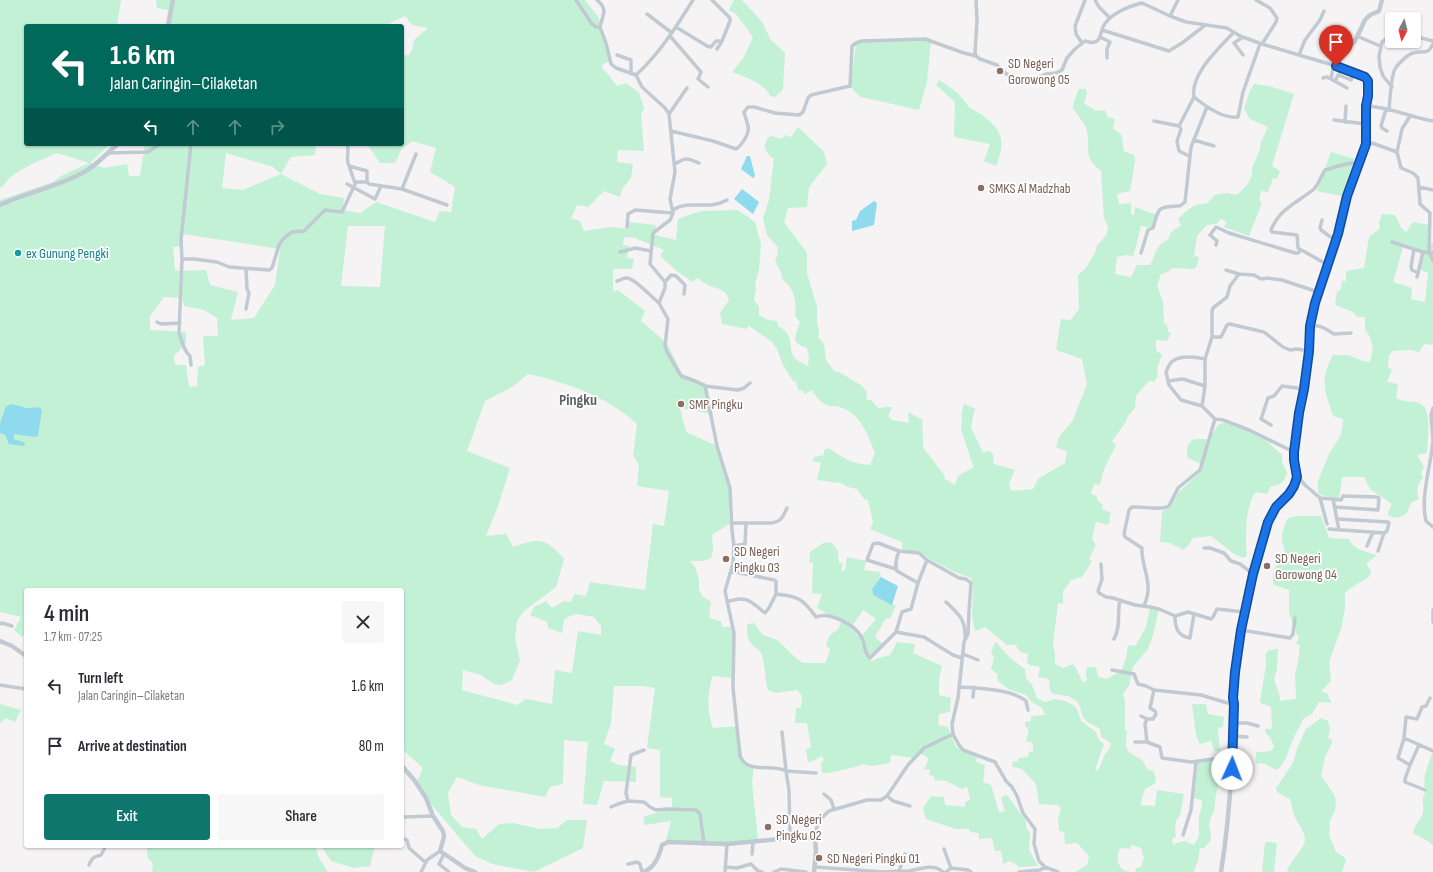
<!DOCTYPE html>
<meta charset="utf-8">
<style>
:root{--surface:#fff;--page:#f7f7f7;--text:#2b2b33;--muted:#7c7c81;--accent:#0f766e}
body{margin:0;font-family:"Sofia Sans Condensed",sans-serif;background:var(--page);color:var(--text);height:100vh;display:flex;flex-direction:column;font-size:15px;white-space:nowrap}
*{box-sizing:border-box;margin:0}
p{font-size:13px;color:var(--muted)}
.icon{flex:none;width:22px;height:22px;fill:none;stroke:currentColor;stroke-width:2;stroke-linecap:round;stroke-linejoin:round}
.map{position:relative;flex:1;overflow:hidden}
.drawer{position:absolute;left:24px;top:588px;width:380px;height:260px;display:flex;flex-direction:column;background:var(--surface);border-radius:4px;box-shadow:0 1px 3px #0004}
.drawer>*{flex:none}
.hud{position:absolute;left:24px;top:24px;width:380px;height:122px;border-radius:4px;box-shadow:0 1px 3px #0004;background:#00695c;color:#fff;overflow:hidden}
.needle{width:26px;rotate:187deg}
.tools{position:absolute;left:1385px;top:12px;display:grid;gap:8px}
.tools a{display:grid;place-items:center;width:36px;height:36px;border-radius:4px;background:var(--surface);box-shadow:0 1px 3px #0004;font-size:20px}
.pin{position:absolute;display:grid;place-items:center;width:34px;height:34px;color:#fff;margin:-41px -17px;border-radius:50% 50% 50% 0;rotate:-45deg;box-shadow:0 0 4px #0007}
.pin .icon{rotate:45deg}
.me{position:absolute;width:44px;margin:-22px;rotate:2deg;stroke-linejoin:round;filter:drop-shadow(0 0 3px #0008)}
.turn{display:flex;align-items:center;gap:14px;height:84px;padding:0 20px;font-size:18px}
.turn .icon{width:52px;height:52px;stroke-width:2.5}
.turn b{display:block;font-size:28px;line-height:34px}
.lanes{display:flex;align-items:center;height:38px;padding:0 20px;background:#0003;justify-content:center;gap:20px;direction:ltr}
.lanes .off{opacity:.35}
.round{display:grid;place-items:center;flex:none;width:42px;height:42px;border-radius:4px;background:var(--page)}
.overview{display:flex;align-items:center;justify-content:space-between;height:68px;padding:0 20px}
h1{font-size:24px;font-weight:600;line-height:30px}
.button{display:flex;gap:8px;margin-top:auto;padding:8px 20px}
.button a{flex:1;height:46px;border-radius:4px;background:var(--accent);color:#fff;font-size:16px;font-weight:600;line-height:46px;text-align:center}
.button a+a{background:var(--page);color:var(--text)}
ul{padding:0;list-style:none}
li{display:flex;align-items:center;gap:12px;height:60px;padding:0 20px}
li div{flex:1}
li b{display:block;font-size:15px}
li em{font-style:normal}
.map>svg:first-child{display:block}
</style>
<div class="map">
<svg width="1433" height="872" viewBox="0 0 1433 872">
<rect width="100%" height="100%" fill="#f5f3f3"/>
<!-- green -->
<path fill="#c3f1d5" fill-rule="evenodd" d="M0,0H121L117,26H26V144H107L109,145L90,163L104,168L127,164L129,176H140L145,144H193L192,147L201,144H316L315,155L291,157L281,174L320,194L344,198L343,210L360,213L376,202L435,222L440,211L451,212L455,187L430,172L436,148L412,141L401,150L395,163H380L367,144H402V56L409,55L412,51L414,40L428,28L412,25L405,16L384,26H166L168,10L157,8L156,0H585L599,18L601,31L611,60L601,66L617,86L626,83L639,93L644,108L641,115L644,151L618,150L617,162L633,164L631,178L622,189L620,197L604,191L588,207L577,205L571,218L580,221L584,231L611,227L627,229L629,222L656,225L655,235L676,240L678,219L701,211L738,210L755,222L761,244L759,270L755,285L756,289L754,300L759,307V315L768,320L777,321L778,326C797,335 786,352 797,360C800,362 804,364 808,366L809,357L807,348L801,346L795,341C795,334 798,329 800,322L795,316C797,302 794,287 782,279L781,272L775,261L778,254L777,246L767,235L763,218L769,200L774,159C768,154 761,148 767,140C768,137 769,136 772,136C775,137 779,138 782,139L785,135L791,137L798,127L824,152L827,164L809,187L807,207L788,208L784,222L807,253V273L817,307V321L819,332L818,337L824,344L826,360L835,372H839L861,385L866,391L867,400H871L879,409L884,407H892L888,416L892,420L909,423L908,412L923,420C921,429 924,437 923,447L944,475L945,479L955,485L958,476L974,467L970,457L961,429L962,412L964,404L976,409L974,411L971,428L983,452L990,451L993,454L994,464L1015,470L1009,484L1010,489L1013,491L1033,489L1038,479L1065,463L1067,452L1056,447L1059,437L1073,420L1087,384L1082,359L1056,350L1061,319L1071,320L1079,309L1078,275L1085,269L1095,253L1097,246L1107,234L1108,227L1104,218L1101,171C1082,156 1091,152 1087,132C1086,124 1077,115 1073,108C1073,102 1077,96 1078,89H1086L1087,94L1084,102L1085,104L1096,111L1105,110L1107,117L1115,119L1113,129C1126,135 1121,140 1124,151L1134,155L1135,161L1130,191L1117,194L1119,204L1131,203V214L1134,215L1135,207L1157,215L1152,228L1141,226C1138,237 1137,246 1133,256L1126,255L1117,257L1115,274L1131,277L1137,265H1150C1155,255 1157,243 1168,240L1171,232L1181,225L1178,219C1185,212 1195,202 1206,204L1215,195L1227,193L1235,195L1238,194L1247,185L1252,176V168L1260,149L1261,142L1268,127L1250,119L1244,109L1249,93L1254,84L1269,86L1294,94L1272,166L1280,171L1277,179L1273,178L1268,192L1261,191L1259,200L1262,203L1249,236L1224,227L1227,222L1221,219L1216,224L1207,225L1197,236L1194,256L1199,257L1196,268L1193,269L1172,268L1168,272L1161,274L1157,285L1163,302L1164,323L1167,325L1168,332L1171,333L1167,341L1156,340V350L1162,355L1157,368L1158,375L1154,382L1149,381L1136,396L1135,408L1128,416L1125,423L1112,441L1116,445L1104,469L1100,485L1094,484L1091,494L1097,496V500L1103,505L1102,509L1111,513L1109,519L1110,521L1108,525L1096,522L1092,539L1096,545L1089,559L1092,561L1082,577L1076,578L1074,580L1072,579L1063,591V604L1058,603L1053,644L1055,654V664L1063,668L1073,664L1076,668L1083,683L1087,680L1086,674L1087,667H1096L1098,677L1107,679L1121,671L1126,659L1128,646L1136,645L1146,627L1150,607L1159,609L1153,635L1148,649L1133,667L1129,686L1123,694L1125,701V730L1127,731L1126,747L1130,753L1142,760L1148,770L1153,771L1156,778L1155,783L1145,789L1140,805L1155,806L1157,790L1184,794L1180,816L1176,821L1175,831L1176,837L1172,839L1173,844L1185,841L1194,845C1203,831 1197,833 1199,819C1199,812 1203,808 1202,800L1194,798L1198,762L1216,758L1220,778L1216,794L1214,812L1211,817L1209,826L1211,833L1210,841L1204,848H1201L1199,851C1200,859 1196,864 1194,872H1135L1136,868L1141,867L1144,858L1141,848L1132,845L1130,849L1120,848C1117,857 1116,862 1122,869L1130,872H1075L1087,865L1089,856L1077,843L1065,844L1064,832L1059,831L1058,819L1061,808L1057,805L1039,804L1036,784L1022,769L1013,767L1012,762L1018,761L1019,758L1028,757L1029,752L1033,751V743L1026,741L1029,730L1025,726V722L1031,721V716L1045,715L1042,708L1032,702L1026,695L1008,689L998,681L997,674L991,669L994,658L991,651L996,642L1010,658L1025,669L1026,678L1032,685L1037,698L1045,702L1054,699L1065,701L1076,707L1082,722L1096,732L1099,740L1104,744L1095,770L1098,771L1105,754L1110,748L1111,743L1101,737L1100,729C1094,725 1087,723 1083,717C1081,711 1080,706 1077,701L1073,699L1069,696C1063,696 1059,694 1053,694L1050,690L1049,679L1038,677L1040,667L1030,665L1027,663L1028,654C1021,653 1018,651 1016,645H1007L985,627L975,631L972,616L973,586L971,578L955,572L930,559L919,551H911L902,549V542L870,529L873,522L868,500L864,499L857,489L848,487L840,483L817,480L821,463L812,461L814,457L824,455V450L829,448C841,457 854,465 870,465L875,453C868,435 861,414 840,407C837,406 834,406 831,406C821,404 817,398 812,390L805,394L802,390L799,391L796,382L793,381L782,363L777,349L772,342L749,326L746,329L722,324L720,313L729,300C725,288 719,290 708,285C704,283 701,280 697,278L693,282L678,272L660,256L664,250L635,238L624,237L623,245L629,246L627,258L634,259L632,269H613V292L618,290L645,311L641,321L667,343L682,374L706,383L713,414L680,408L686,432L717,446L730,492L729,524L712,535L713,550L711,558L703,561H690L695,567L699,580V590L703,597L711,602L709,618L721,621L722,627H734V678L712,676C708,697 706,707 713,728L738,726L743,762L754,766L752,783L758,840L718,844L666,840L671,821L645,825L643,817L672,808V798L660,797V750L647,748L655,688L643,686H614L611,723L604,744L615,749L610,761L619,765L636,767V782L604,781L597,805L583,804L588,742L564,740L563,784L550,787L545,797L479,785L457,777L448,793L451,815L462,827L476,829L482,839L499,824L513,823L540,829L557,828L567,820H587L583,848L534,872L492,864L475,856L431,804L416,784L423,768L402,749V590H26V633L22,637L14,630L21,617L0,612V433L5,435L7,441L14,439V433L34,437L39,407L27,408L12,404L6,406L0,423V200L53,182L61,176L89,163L57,153C41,160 25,166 11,177C6,180 6,185 0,188ZM226,153L273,167L281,174L243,190L222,188ZM348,226H385L380,287L341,286ZM183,234L280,249L275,285L254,318L231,320L238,292L210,285L206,270L175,271L173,247L183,246ZM164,297L182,298L184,306L204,310L217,318L218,336H203L205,365L198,367L197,386L189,387L186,365H175L174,356L186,343V332L150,330V316ZM528,374C566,382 608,397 637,424L633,456L639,465L637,486L669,491L664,526L653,524L645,590L590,582L586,596L574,594L571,602L564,601L552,608L546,601L534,607L530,615L547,622L548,628L562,633L564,620L570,616L577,614L594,617L601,626V635L578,631L572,673L555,670L552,704L526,699L517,705L462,690L463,670L481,675L494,684L501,685L512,680L520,660L515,638L517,621L523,612L556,587L564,559C545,537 539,538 513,547L506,534L486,536L498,506L510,468L467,451L485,401L512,387Z
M734,0H742L762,22L771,40L785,53L783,90L775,97L770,96C764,82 744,77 732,72L744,57L753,37L736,14L729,10Z
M931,40L927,82L919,110L861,97L848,85L852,74L856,42Z
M939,80C947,85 955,90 961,97C964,100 966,104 969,107C975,111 982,114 987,119C1005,133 1004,146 996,166L984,161L990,144L954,137L955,102L936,85Z
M1331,152L1355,159L1341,196L1317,191Z
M1382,214L1395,215L1401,228L1406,232L1413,222L1429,225V241L1433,243V345L1424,344L1419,352L1411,350L1392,351L1389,356L1388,367L1392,370L1387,382L1398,384L1396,398C1403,403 1414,400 1421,404C1433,411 1427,441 1427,453L1417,455L1424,467L1421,473L1423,478C1417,484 1416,491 1419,499L1411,503L1406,514L1398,518L1389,516L1388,513L1392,504L1370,489L1364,477H1342L1339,499L1321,495L1318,493V481L1329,454L1341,435L1343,422V419L1333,416C1325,391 1319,381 1333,355H1348L1363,361L1370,362L1373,347L1370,337L1365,329V317H1357L1353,312L1335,305C1336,299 1335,292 1341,289L1342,281H1346V271L1364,268L1369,238L1371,235L1380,229L1379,223ZM1401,246L1424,253L1419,269L1428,273L1425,302L1411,299L1412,288L1393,282L1403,247Z
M1224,423C1238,427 1254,432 1265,440C1272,445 1275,450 1282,454V463L1287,472C1286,480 1280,486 1271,486L1267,494L1256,492C1246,504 1246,528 1246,544C1246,548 1247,552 1247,556L1243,558L1233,553L1211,536L1193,538L1188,546L1183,550L1170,543L1160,542L1162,511L1170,508L1178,493L1197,475L1203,465L1188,458C1187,454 1186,450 1188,445C1192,436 1201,440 1209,439C1215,433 1215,424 1224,423Z
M1297,516H1321L1329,538L1349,539C1353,550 1367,552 1377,555L1367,563V566L1371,571L1370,576L1348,590L1345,593V609L1341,629L1329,662L1331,681L1321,691L1328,694L1329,698L1332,703L1319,702L1312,714L1304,718L1292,741L1287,756L1280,768L1276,770L1265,764L1256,763V752C1264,752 1280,753 1271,740C1270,737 1267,735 1265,731L1266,729H1271L1272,727L1271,707L1261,703L1260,701L1266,665L1265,655L1269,650L1278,649L1277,669L1274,680L1279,693L1280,701L1295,699L1296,697L1295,674L1298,662L1300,645L1296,644L1299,637L1297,635L1289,613V590L1274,585C1272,579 1273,568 1278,564C1280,562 1284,562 1285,558C1287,551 1281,543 1282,536C1283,530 1285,523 1288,518Z
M825,542L832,543L838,551L839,563H843L841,570L842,571L845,570L847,557L866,561L864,570L880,572L881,577L872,589L873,595L896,606L890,618H886L875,637L883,644L870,658L871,661L879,658L890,655L897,642L915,644L913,653L942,666L939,679V695L951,698L950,712L939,714L938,725L948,727L956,747L977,757L976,762L985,765L983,782L991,785L999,812L1005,811L1001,797L1007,795L1026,821V827L1030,833L1029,850L1038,866L1019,867L1010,861L1003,864L1001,851H995L992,838L979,839V833L970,832L969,829H956L926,819L923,808L931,796L944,797L945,805L965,807V802L970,800L967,786L962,789L946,781L934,780V776L929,775L930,770L924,769L929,758L919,753L914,758L891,755L890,763L873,766L862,764L855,767L829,773H822L821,763L824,760L822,756L813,761L808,762L806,750L811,747L807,723H795L796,709L801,707L802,696L797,690L776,693L768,690C765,681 765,661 761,653C758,649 753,646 750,642C747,637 746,629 748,624L754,623L763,635L777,640L798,660L803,663H826L830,649L826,645L829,636L838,629L841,622L817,608L822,594L812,593L813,563L809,562L810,552ZM863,610L876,619L860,638L851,628Z
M0,704L21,710L15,722L6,718L0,723Z
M1192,704H1206L1208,714L1224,717L1223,727L1218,728L1220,751H1214L1211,741L1200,744L1196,735Z
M1321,718L1328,721L1330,729L1328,738L1332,740V743L1325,757L1321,776L1333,793L1336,800L1335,811L1330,820L1329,835L1336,852L1345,858L1346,860L1342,872H1287C1290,860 1298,856 1303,846C1309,836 1299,826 1295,817C1293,812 1292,805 1290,799L1277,792L1276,788L1293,763L1298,746L1306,729Z
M1433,751V846C1428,839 1420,838 1413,833C1414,824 1422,820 1423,812C1425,801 1419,803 1427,789L1424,786L1425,774Z
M1267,842L1277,843L1274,872H1262L1265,843Z
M145,846H315L319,858L328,872H152L153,863L148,859L147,849Z
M321,846H375L370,866L354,868L331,861Z"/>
<!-- water -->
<path fill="#90daee" d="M747,156H750L755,176L753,178L741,169Z
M742,189L759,202L753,214L734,199Z
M874,201L877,203L874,225L852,231V221L856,220L860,211Z
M12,404L27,408L39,407L42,410L38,436L34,437L14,434V439L25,443L24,446L9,444L5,435L0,433V423L6,406Z
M881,577L898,586L892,605L873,595L872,589Z"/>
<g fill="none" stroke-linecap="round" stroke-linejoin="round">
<!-- minor -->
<path stroke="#c1cad2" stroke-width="3.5" d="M576,0L592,24L596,27H600L606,43L611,64L616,68L636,75L642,87L665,108L669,114L675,172L670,199L673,213L670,220L653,233L650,264L665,282V288L659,303L668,319L665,346L667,352L681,376L695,381L705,386L717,446L730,488L732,531L734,546L733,563L725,591L734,633L733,688L740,756C748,775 772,763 786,771L789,790L790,838
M597,0C609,10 602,16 600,27
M712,0L730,18V21L722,41L717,49
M1095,0L1099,7L1110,18
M1256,0L1270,8L1277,18L1276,22L1262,44
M647,14L672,33
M1170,16L1178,0
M676,27L707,46L711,47L716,41H722
M1102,30L1169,51L1182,43L1204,26
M1234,32C1219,48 1190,74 1194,97C1205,106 1224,119 1238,117L1243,92L1260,44
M670,36L701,72L698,79L708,87
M1357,36L1380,46
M1414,36L1433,41
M1100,37L1110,42L1107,49V58
M1243,37L1234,43L1243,55
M1082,43L1076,34L1075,26L1085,0
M617,55L631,60V74
M1299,55L1305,40L1320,20L1324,11
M976,56L975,53L977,20L976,0
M636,75C660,53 676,27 693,0
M1339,75L1351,80L1354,72
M1323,78L1327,77L1331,79
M1335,81L1342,68
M1392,87L1383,76L1380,67L1379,56L1382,42L1386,39H1392
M1366,106C1390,107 1410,117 1433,121
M1386,109L1381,126L1382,128L1387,131
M1389,109C1390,100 1391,76 1395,69C1397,65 1408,54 1413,53C1424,50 1427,56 1433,44
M669,114L687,88
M1334,120L1366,124
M1154,121L1179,126L1194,97
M1345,122L1346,106
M1179,126L1181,129L1177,141L1179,151L1189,156
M671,131L713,141L736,149C742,145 750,133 748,126C747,121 745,117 744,112L748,107H754L775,113L799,115L803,112L808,98L811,95L850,86L852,46L856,43L862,41L925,39L964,53L976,56L980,59L997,65L1012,79L1025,81H1031L1046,74L1056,73L1062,70L1067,58L1075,49L1085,41C1089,42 1093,44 1097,41C1101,37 1101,32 1103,27C1109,14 1129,6 1142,3L1170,16L1186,22L1227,28L1240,36L1262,44L1336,66L1333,68L1331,79L1347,88
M1194,140L1214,146
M191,144L181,240L182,259L179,333C182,341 183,350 190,356L191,365
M347,144C350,152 345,159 349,166L367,171V182L369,184L402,189L447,205
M1366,144L1372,143L1397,152L1402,129L1410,116
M1397,152L1401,168L1413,173L1418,178L1420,204L1430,213L1429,252L1433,261
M108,153L148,152L160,144
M675,164C686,157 687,158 699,163
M349,166L355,183
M347,184L375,199L381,186
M1419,187L1433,190
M402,189L416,154
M673,210C690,199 708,211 727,200
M1322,220L1320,228L1321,230L1336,241
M627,227L628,214L635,210L673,213
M1392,242L1423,252L1433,253
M1216,245L1217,241L1210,235L1216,227L1229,233L1295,253H1298L1301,250
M1414,249L1411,267L1412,270L1418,273L1417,277
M620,252L635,248L651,251
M1141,253L1148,230L1153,228C1159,206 1158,207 1180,206L1185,202L1191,147L1207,107
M182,259H194L217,262L229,267L269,270L272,268L279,245L283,239L292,232L304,231L325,210L342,212L356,182H367
M1328,265L1298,248L1297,235L1272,232L1271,230C1280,208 1297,203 1314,189C1319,184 1321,176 1325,170L1346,164L1360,162
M246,269L247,289L249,293L246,309
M1226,270L1239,274
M1418,273L1423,252
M617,281C620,280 623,278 626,278C635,278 651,297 659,303
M665,282L671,275L676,276L685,285L684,294
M157,322L161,324L180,323
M1310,326C1323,325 1325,329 1334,334L1351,333
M1212,337H1221L1227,325L1230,324L1264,332L1283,347L1290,350L1297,349L1309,351
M1168,381L1183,379L1205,386
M705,386L738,390L744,388L750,383
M1202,406L1181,400L1169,385L1166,372C1168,368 1169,363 1173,361C1180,355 1197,357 1205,359
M1433,408L1431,415L1433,440
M1271,425L1261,419L1268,398L1274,396L1282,386L1304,389
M1433,441C1431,466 1420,496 1426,521L1433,527
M1294,452L1249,430L1223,420L1215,419L1202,406L1205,386V359L1212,337V311L1213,308L1227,297L1230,286L1239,274L1254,275L1261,279L1267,278L1282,280L1318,292
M1298,477L1305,485L1320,498L1327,524
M1320,498L1333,499L1339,530
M1333,499L1341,500L1343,496L1377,497L1379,498L1378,510L1335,507
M731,523H771C781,522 783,517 787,508
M1329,529L1384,533L1387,531L1389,523L1388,522L1337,519
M734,546L745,544L746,524
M1367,546L1373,532
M1204,548H1210L1224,553L1231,561L1240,564L1253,574
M899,551C897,557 894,565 897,571L918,583
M1378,551L1384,533
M1101,564L1102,579L1098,591L1099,593L1106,597L1113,598L1135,605L1150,607L1159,609L1175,616L1188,612L1211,619L1213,617L1217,609L1244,612
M896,569L867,560L873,544L878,543L899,551L919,553L927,560L959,578L966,579L971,583L969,611L968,634L964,642L958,698L952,724L953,734L959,745L963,750L995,762L1006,781L1012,787L1017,796L1023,813L1035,829L1034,844L1039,861L1045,867L1058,872
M731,571L774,580L776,581V594C798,596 803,599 816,617C829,611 856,625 862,638C866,645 863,652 870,658L896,632L902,612L911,609L918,583L927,560
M727,602C747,595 750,601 765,613L769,608L776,594
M946,602C959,614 966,620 965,639
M1144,606C1146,601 1148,595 1148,590C1149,575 1141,563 1142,548L1125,537L1124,534L1129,510L1132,507C1142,506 1161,511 1169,506L1178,488L1200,470L1215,419
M1433,610V622
M1175,616C1175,627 1177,636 1190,638L1194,614
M0,624L2,623L12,626
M1241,630L1290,638L1293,634L1295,618
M896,632L924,637L953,655L962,658
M1114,639C1121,627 1117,613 1120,600
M963,654L978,660
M1112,670L1134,674L1138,684L1146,686L1154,690L1201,695L1234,705
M0,685L26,689
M959,687C977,688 1012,689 1026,701L1028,710
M1154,690L1150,708L1155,711L1156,714L1153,719H1147L1145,724L1147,742L1160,747L1162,758L1191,762L1213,759L1233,760
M973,697L974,687
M1141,716L1147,719
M1234,723H1247L1258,726
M782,732L786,771L816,773
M1233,736L1247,737
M1404,738L1433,751
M1135,742H1147
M1410,765L1419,745
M1425,790L1405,782V779L1410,765L1398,758L1404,738L1406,717L1417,719L1422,707L1426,706L1430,698
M824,794L831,800L834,809
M887,796L893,801L910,806
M628,801L626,793L631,755L644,750
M611,807L618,804L628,801L644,802L650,807L656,810L667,809L696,810L700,814L704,844
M402,817L433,816
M1183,835L1191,810L1196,762
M402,838L407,840L409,848L425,862
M815,838C815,827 820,818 829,811L867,800H881L887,796L908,765L924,748L953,734
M944,849L951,868L946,872
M444,854L439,864L449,872
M752,854L753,842
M628,864L637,862L640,864L642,872
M89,865C92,857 94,857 101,855L106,846
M725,867L737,868L751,864L758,871L762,872
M815,867L884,872
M951,868L968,870L971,872
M421,872L427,860L440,851
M725,872L727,844
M774,872L781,869L806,872
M884,872L899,871L905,854
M899,872C902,871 905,871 909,871C919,869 934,863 943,872
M1019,872L1040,870L1045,867"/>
<!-- tertiary -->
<path stroke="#c1cad2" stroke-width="4.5" d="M168,26L173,0
M0,205C27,192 58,187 84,172C97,165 107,153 118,144
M0,641L12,646L26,656
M402,766L415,781L426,798L433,816L443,831L444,837L440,851L465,868L475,872
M643,872C655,868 659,856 662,845L668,842L727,844L790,838H815L816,851L814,872
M1221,872C1230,816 1233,761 1234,705L1233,698L1235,672L1241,630L1253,574L1268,522L1276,507L1291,491L1294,486L1297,477L1294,460V452L1299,413L1304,389L1309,351L1310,326L1315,303L1338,234L1347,196L1366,144V106L1368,96V81L1365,77L1336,66L1345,52L1355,41L1365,20L1370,15L1379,11L1382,0"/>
</g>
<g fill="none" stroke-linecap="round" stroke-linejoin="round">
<!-- route casing -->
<g stroke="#114b97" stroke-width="10">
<path id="route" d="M1232,769L1234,704L1233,698L1235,672L1241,630L1253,574L1268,522L1276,507L1289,494L1294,486L1297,477L1294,460V452L1299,413L1304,389L1309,351L1310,326L1315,303L1338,234L1347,196L1366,144V106L1368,96V81L1365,77L1336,66"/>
</g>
<!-- route -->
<use href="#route" stroke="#1a73e8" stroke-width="7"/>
</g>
<!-- markers -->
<g fill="#8d6e63" stroke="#fff" stroke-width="1.5">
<circle cx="1000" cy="71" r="4"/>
<circle cx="981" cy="188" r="4"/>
<circle cx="681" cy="404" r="4"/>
<circle cx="726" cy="559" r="4"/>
<circle cx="1267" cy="566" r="4"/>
<circle cx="768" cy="827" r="4"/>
<circle cx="819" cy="858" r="4"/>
</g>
<circle fill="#0f9aa8" stroke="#fff" stroke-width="1.5" cx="18" cy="253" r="4"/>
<g text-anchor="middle" stroke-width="3.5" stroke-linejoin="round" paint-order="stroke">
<!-- education labels -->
<g font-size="14" fill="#785e54" stroke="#fff" text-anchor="start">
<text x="1008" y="68">SD Negeri<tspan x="1008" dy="16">Gorowong 05</tspan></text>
<text x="989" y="193">SMKS Al Madzhab</text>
<text x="689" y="409">SMP Pingku</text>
<text x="734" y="556">SD Negeri<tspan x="734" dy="16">Pingku 03</tspan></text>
<text x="1275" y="563">SD Negeri<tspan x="1275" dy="16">Gorowong 04</tspan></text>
<text x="776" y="824">SD Negeri<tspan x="776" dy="16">Pingku 02</tspan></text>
<text x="827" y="863">SD Negeri Pingku 01</text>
</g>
<!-- culture labels -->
<g font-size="14" fill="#0d838f" stroke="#fff" text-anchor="start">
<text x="26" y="258">ex Gunung Pengki</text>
</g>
<!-- quarter labels -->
<g font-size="16" font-weight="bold" fill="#5f6368" stroke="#fff">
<text x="578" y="405">Pingku</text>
</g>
</g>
</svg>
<div class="tools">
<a><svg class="needle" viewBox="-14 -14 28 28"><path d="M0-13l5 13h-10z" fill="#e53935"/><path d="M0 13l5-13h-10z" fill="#7c7c81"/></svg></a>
</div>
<div class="pin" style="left:1336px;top:66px;background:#d93025"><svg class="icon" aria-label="arrive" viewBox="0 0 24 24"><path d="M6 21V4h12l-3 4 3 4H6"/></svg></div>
<svg class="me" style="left:1232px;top:769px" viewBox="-20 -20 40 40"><circle r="19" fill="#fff"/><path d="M0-13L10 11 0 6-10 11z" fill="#1a73e8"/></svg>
<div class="hud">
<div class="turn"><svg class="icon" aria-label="left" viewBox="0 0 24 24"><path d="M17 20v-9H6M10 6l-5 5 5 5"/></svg><div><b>1.6 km</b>Jalan Caringin–Cilaketan</div></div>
<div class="lanes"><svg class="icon" aria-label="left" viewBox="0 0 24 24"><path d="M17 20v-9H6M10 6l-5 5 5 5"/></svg><svg class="icon off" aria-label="ahead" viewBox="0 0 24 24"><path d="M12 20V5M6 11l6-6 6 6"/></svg><svg class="icon off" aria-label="ahead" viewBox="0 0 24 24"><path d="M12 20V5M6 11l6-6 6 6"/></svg><svg class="icon off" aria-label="right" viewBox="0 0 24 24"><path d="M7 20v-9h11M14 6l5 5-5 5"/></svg></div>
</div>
<section class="drawer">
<div class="overview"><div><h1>4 min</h1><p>1.7 km · 07:25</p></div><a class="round"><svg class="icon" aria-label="close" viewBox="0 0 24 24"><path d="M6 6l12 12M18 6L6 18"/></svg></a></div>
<ul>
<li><svg class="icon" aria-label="left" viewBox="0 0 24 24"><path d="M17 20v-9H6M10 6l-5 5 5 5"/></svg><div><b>Turn left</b><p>Jalan Caringin–Cilaketan</p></div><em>1.6 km</em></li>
<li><svg class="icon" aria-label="arrive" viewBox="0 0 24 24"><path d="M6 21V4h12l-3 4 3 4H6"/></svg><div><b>Arrive at destination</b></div><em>80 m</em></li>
</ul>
<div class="button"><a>Exit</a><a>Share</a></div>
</section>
</div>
